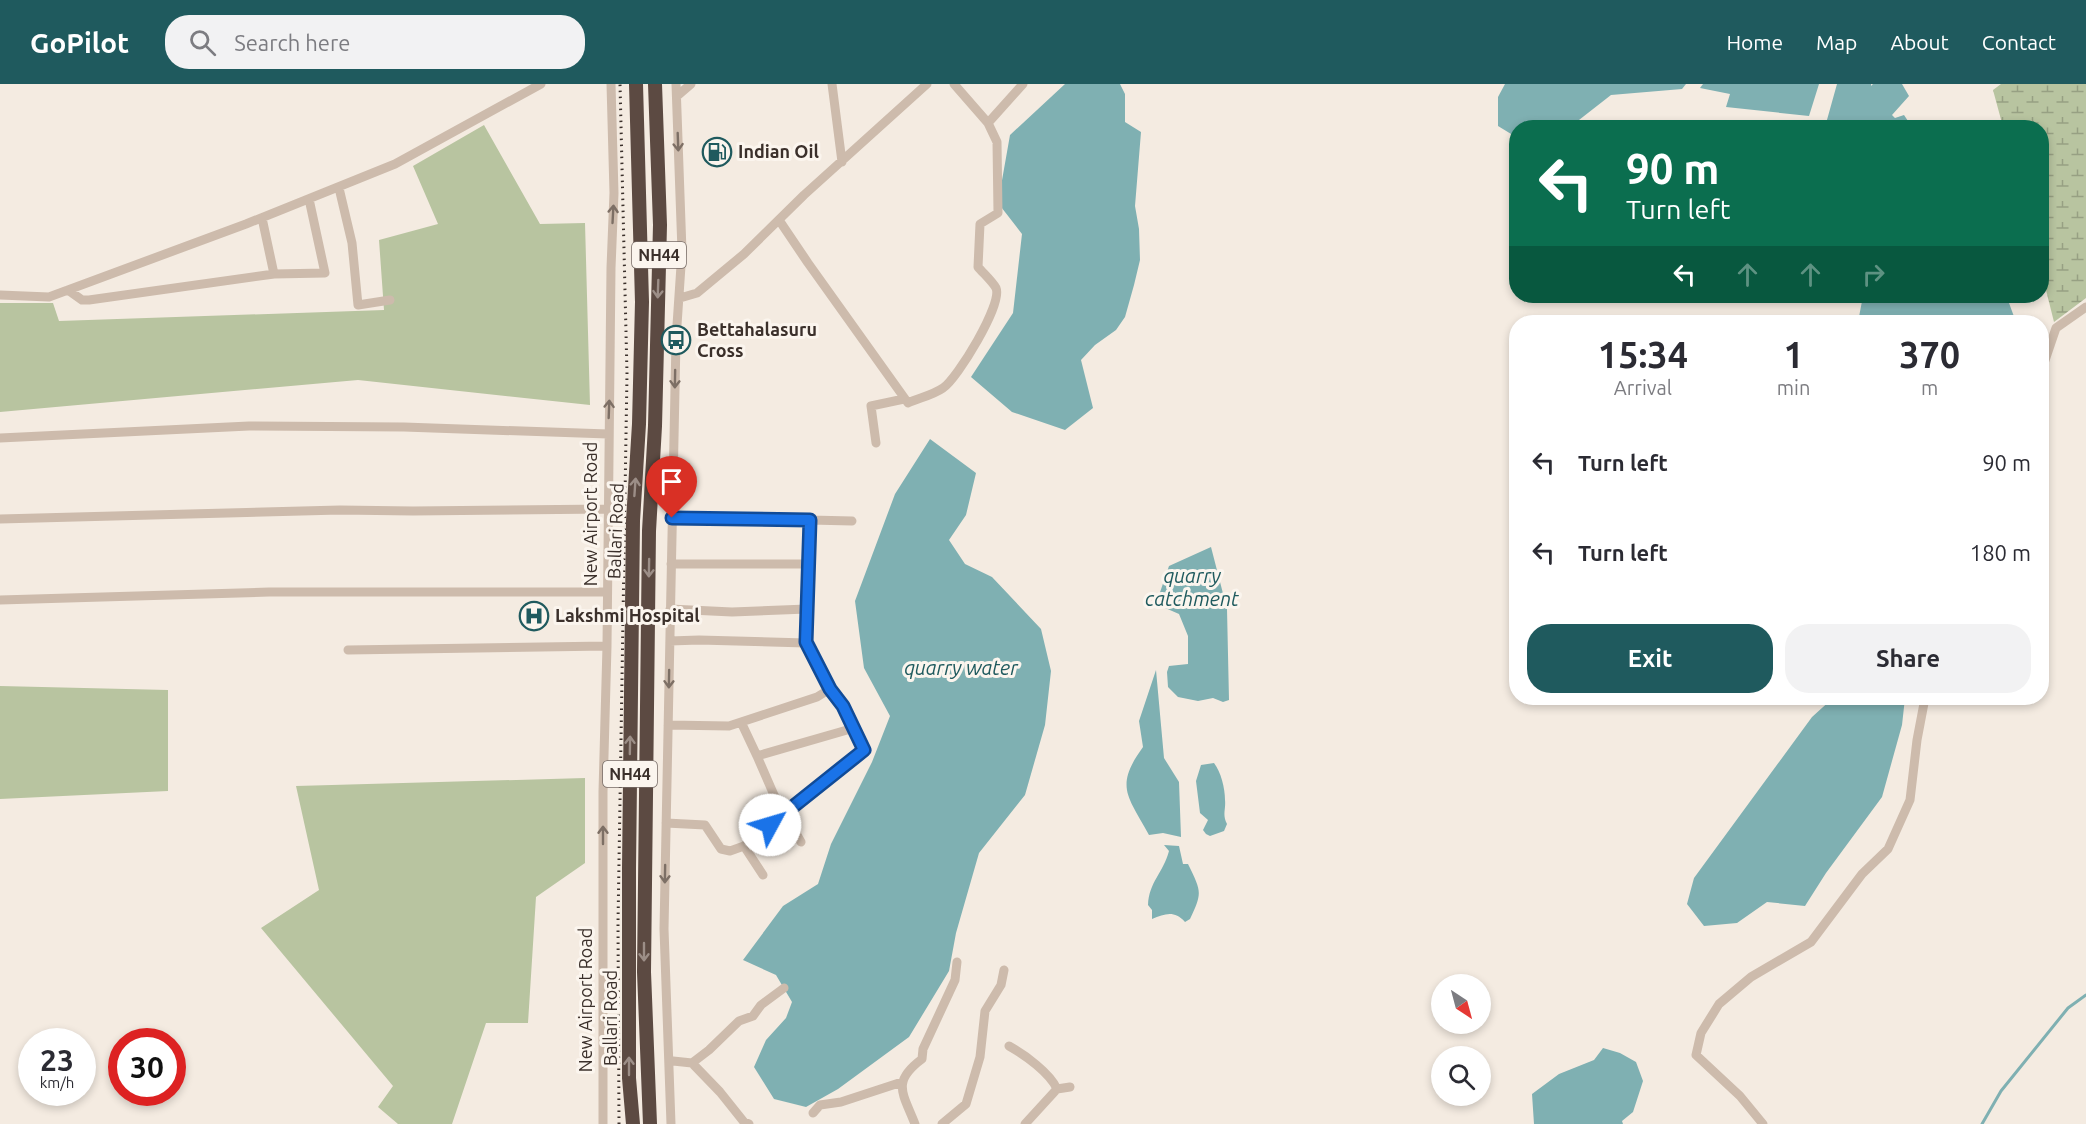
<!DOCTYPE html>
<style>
:root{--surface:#fff;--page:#f2f2f3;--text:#2b2b33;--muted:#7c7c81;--accent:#1f5a5e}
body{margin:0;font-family:Ubuntu,sans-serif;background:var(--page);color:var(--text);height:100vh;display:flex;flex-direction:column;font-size:22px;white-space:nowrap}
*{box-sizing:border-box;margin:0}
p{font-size:20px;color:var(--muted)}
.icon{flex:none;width:33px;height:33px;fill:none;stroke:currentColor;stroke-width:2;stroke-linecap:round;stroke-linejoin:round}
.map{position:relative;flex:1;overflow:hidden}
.details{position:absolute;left:1509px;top:231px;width:540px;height:390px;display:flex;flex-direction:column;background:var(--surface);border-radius:24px;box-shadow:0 3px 9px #0003}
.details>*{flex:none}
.guide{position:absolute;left:1509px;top:36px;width:540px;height:183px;border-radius:24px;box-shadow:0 3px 9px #0003;background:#0b6e4f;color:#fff;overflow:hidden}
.needle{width:39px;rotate:144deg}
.tools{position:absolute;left:1431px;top:890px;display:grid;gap:12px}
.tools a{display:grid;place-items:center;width:60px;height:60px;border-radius:50%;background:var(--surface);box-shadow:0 3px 9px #0003;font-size:30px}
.speed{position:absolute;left:18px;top:944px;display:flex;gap:12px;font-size:30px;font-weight:700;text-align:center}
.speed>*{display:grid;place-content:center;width:78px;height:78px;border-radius:50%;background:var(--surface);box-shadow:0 3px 9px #0003;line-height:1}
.speed small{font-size:15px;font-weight:400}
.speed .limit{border:9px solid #d22;background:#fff;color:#111}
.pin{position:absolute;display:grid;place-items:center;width:51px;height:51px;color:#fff;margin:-62px -26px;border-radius:50% 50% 50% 0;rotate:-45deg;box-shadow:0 0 6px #0007}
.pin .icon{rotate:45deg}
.me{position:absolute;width:66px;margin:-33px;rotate:51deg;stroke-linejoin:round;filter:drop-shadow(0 0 4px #0008)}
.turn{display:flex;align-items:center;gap:21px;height:126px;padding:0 18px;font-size:27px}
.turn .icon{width:78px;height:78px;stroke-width:2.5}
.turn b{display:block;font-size:42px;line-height:51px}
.lanes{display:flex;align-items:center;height:57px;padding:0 18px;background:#0003;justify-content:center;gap:30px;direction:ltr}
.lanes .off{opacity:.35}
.eta{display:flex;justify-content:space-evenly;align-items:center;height:102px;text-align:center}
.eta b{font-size:36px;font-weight:600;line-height:42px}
.cta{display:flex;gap:12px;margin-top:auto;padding:12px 18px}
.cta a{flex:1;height:69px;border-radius:24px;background:var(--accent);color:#fff;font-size:24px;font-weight:600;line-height:69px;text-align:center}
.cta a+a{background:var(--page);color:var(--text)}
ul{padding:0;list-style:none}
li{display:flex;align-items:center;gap:18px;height:90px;padding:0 18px}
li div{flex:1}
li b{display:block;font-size:22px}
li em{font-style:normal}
header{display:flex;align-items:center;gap:36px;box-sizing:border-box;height:84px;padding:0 30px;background:var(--accent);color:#fff}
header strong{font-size:28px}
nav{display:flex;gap:33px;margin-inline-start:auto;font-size:21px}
.search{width:420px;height:54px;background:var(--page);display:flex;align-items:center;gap:15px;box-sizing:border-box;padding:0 21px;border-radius:24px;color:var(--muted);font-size:22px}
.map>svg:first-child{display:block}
</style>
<header>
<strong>GoPilot</strong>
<div class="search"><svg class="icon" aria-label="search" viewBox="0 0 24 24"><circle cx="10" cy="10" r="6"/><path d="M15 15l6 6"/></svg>Search here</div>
<nav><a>Home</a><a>Map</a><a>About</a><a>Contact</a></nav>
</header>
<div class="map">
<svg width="2086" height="1040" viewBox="0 0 2086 1040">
<defs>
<pattern id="wetland-marsh" width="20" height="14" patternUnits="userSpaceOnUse" patternTransform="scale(1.5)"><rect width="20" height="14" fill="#b8c4a0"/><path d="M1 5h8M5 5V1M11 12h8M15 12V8" fill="none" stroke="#97a083"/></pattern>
</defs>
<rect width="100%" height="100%" fill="#f4ebe1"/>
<!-- green -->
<path fill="#b8c4a0" d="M484,41L540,140L585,139L590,321L358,296L0,328V219H53L59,237L384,226L379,156L438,140L413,82Z
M0,602L168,606V707L0,715Z
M585,694V779L536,813L528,939H486L452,1040H398L378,1023L393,1002L261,844L319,806L296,702Z"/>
<!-- wetland -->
<path fill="url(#wetland-marsh)" d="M2001,0H2086V214L2054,238L2042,190V44L2003,43L1993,6Z"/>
<!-- water -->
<path fill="#7fb0b2" d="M1065,0H1120L1125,10V38L1141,48L1135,122L1139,145L1140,176L1134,201L1125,233L1116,246L1095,261L1081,276L1093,324L1065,346L1012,328L971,293L1013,229L1022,150L998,119L1010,51Z
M1505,0H1686L1682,5L1611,11L1570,43L1516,44V53L1498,42V13Z
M1703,0H1819L1809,32L1726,23L1730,10L1700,4Z
M1837,0H1871V2L1873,0H1902L1909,12L1892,31L1895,34L1904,31L1912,43H1825Z
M1863,212H1987L2009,219L2016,238H1858Z
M930,355L976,389L966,431L949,456L965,480L992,493L1041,545L1051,587L1045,641L1025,711L979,769L956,849L949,887L909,953L838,1005L806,1023L774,1015L754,983L766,956L786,934L792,918L776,891L743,876L783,822L818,800L831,760L872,678L890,632L864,584L855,517L895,410Z
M1211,463L1227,525L1229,616L1223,618L1213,614L1198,617L1178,613L1168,603L1167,588L1169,582L1188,580V552L1179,530L1156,520L1169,482Z
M1156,586L1164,674L1179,698L1181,753L1163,749L1149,751C1128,712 1114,703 1143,663L1139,637Z
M1833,614H1905L1902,641L1882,713L1826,789L1805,822L1767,818L1737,839L1704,842L1687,820L1694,794L1812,633Z
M1214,679C1221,688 1225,704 1225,716C1226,725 1222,731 1227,740L1224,747L1210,752L1206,750L1203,746L1208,736L1200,729L1196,697L1201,681Z
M1164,761L1179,762L1183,780H1188C1201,807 1203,808 1190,835L1185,838C1174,826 1165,830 1152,835V826L1148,821C1149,798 1163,789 1169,767Z
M1603,964L1620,969L1636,978L1643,997L1633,1028L1622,1037L1623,1040H1534L1532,1010L1559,990L1594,976Z"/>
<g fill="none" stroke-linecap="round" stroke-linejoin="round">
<!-- stream -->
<path stroke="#7fb0b2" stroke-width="3" d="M1982,1040L2001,1007L2068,924L2086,911"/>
<!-- minor -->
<path stroke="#cdbbac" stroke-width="9" d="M832,0L842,78
M954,0L988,39L1023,0
M677,12L691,0
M339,104L352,159L358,221L390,216
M262,134L274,190L325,189L309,115
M779,136L808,179L908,319C919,314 933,311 943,304C957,295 1003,220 996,204C992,197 983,189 978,183L980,140L998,129L997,58L988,39
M68,206L82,216H89L274,190
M0,211L49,213L246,140L395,80L541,0
M680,214L697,209L744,170L804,111L927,0
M2042,285L2056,244L2086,223
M0,354L249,342L404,343L608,350
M876,359L871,322L904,315
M0,435L340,426L413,427L608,425
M810,436L852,437
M671,480H809
M0,516L269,508H607
M670,525L732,528L807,525
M670,557L699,556L806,559
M348,566L607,562
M741,638L757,672L854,644
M668,641L729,642L817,613L830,605L806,559L810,436L672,434
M757,672L774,711L801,758
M666,739L705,741L721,765L730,767L744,762L864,666L843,623L830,605
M744,762L763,791
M1009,962C1025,971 1050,989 1057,1005
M673,977L692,979L720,1008L744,1038L749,1040
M692,979L709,966L739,937L753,932L761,921L784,904
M813,1029L820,1021L841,1018L902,998
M603,1040V708L607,562L611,184L614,109L611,0
M671,1040L664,845L676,256L682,167L676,0
M915,1040C903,1009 891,998 922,975L923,965L955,896L957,878
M942,1040L966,1020L980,973L985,927L1001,901L1004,886
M1025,1040L1057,1005L1070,1003
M1763,1040L1740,1012L1696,971L1701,949L1719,920L1751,893L1811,858L1862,790L1888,765L1910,716L1917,656L1925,614"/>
<!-- highway -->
<path stroke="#5c4a42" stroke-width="14" d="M633,1040L629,994V784L633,437L639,340L642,218L636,0
M650,1040L644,888L649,447L655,342L660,141L655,0"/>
<!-- rail -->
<path stroke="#3b302b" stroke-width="3" stroke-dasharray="1.5 4.5" stroke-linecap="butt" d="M619,1040L618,839L627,290L620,0"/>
</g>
<!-- one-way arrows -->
<defs><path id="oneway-shaft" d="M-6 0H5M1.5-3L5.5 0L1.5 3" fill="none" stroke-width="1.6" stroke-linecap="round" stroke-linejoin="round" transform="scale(1.5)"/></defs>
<g stroke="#7d6f65">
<use href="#oneway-shaft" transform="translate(678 58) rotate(88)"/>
<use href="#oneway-shaft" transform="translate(613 130) rotate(-87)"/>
<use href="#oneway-shaft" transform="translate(675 295) rotate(91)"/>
<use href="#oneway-shaft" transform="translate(609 325) rotate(-88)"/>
<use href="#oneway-shaft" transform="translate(669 595) rotate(91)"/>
<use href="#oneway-shaft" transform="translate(603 751) rotate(-90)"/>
<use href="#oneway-shaft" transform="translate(665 790) rotate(91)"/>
</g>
<g stroke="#9c8e87">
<use href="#oneway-shaft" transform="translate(658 205) rotate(92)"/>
<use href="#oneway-shaft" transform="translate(635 403) rotate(-86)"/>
<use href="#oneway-shaft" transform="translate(649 484) rotate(91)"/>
<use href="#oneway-shaft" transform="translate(630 661) rotate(-89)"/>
<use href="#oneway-shaft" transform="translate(644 868) rotate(90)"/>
<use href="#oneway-shaft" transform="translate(629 982) rotate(-90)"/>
</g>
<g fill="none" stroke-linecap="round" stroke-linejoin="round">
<!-- route casing -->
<g stroke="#114b97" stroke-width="15">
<path id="route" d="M672,434L810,436L806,558L830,605L843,622L864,666L770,741"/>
</g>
<!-- route -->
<use href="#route" stroke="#1a73e8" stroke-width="10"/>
</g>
<!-- icons -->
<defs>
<g id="fuel-ring" transform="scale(1.5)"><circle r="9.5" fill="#fbf5ee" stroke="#1f5a5e" stroke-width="1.5"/><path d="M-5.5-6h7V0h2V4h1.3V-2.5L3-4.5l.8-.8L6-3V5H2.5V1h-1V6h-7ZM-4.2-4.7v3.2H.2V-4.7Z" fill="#1f5a5e"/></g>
<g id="bus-ring" transform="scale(1.5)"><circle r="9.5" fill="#fbf5ee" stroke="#1f5a5e" stroke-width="1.5"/><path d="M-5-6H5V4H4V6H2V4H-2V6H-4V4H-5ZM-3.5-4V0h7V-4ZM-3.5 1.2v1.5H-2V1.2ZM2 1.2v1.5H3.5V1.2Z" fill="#1f5a5e"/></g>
<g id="hospital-ring" transform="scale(1.5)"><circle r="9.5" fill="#fbf5ee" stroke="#1f5a5e" stroke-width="1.5"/><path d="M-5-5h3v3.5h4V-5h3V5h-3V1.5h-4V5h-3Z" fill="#1f5a5e"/></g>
</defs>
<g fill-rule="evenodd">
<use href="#fuel-ring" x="717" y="68"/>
<use href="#bus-ring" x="676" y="256"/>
<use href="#hospital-ring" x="534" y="532"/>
</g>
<g text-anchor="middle" stroke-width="6" stroke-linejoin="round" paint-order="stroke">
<!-- shield labels -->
<g fill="#fbf5ee" stroke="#756b66" stroke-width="1.5">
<rect x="632" y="158" width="54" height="26" rx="4.5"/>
<rect x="603" y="677" width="54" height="26" rx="4.5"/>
</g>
<g font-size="16" font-weight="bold" fill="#3b302b">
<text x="659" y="177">NH44</text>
<text x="630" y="696">NH44</text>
</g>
<!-- poi labels -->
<g font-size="18" font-weight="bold" fill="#3b302b" stroke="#fbf5ee" text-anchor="start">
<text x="738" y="74">Indian Oil</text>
<text x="697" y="252">Bettahalasuru<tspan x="697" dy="21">Cross</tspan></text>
<text x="555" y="538">Lakshmi Hospital</text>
</g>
<!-- street labels -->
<g font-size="18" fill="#3b302b" stroke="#fbf5ee">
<text transform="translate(591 430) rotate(-90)" y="6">New Airport Road</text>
<text transform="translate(616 447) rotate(-88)" y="6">Ballari Road</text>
<text transform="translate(586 916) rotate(-90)" y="6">New Airport Road</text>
<text transform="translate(611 934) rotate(-90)" y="6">Ballari Road</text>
</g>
<!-- water labels -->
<g font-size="20" font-style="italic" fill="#1f5a5e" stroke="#fbf5ee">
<text x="1192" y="499">quarry<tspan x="1192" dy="23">catchment</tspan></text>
<text x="961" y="591">quarry water</text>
</g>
</g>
</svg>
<div class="tools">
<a><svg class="needle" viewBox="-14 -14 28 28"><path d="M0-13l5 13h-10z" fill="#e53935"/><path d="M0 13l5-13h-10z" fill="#7c7c81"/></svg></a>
<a><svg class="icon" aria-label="search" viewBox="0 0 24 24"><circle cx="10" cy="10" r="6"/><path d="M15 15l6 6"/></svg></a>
</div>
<div class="speed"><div>23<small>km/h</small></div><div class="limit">30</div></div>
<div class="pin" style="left:672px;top:434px;background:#d93025"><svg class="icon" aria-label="arrive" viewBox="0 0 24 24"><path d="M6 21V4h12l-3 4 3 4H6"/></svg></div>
<svg class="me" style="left:770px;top:741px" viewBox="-20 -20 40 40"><circle r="19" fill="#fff"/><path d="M0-13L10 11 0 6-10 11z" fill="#1a73e8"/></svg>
<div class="guide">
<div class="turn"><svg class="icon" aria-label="left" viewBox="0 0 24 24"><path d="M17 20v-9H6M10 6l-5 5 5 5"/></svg><div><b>90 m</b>Turn left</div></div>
<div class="lanes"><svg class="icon" aria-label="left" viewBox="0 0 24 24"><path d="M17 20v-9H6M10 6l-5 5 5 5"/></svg><svg class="icon off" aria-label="ahead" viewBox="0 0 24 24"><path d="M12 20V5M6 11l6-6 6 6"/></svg><svg class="icon off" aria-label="ahead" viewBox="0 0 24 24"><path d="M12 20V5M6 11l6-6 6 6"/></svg><svg class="icon off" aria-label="right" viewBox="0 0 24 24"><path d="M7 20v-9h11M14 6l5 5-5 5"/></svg></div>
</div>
<section class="details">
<div class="eta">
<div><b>15:34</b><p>Arrival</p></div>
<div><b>1</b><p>min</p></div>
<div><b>370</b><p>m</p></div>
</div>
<ul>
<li><svg class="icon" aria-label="left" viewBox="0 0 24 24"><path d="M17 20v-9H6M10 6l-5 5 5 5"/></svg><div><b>Turn left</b></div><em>90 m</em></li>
<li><svg class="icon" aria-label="left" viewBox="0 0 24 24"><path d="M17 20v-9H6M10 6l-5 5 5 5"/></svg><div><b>Turn left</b></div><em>180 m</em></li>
</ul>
<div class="cta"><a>Exit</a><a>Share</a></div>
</section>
</div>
